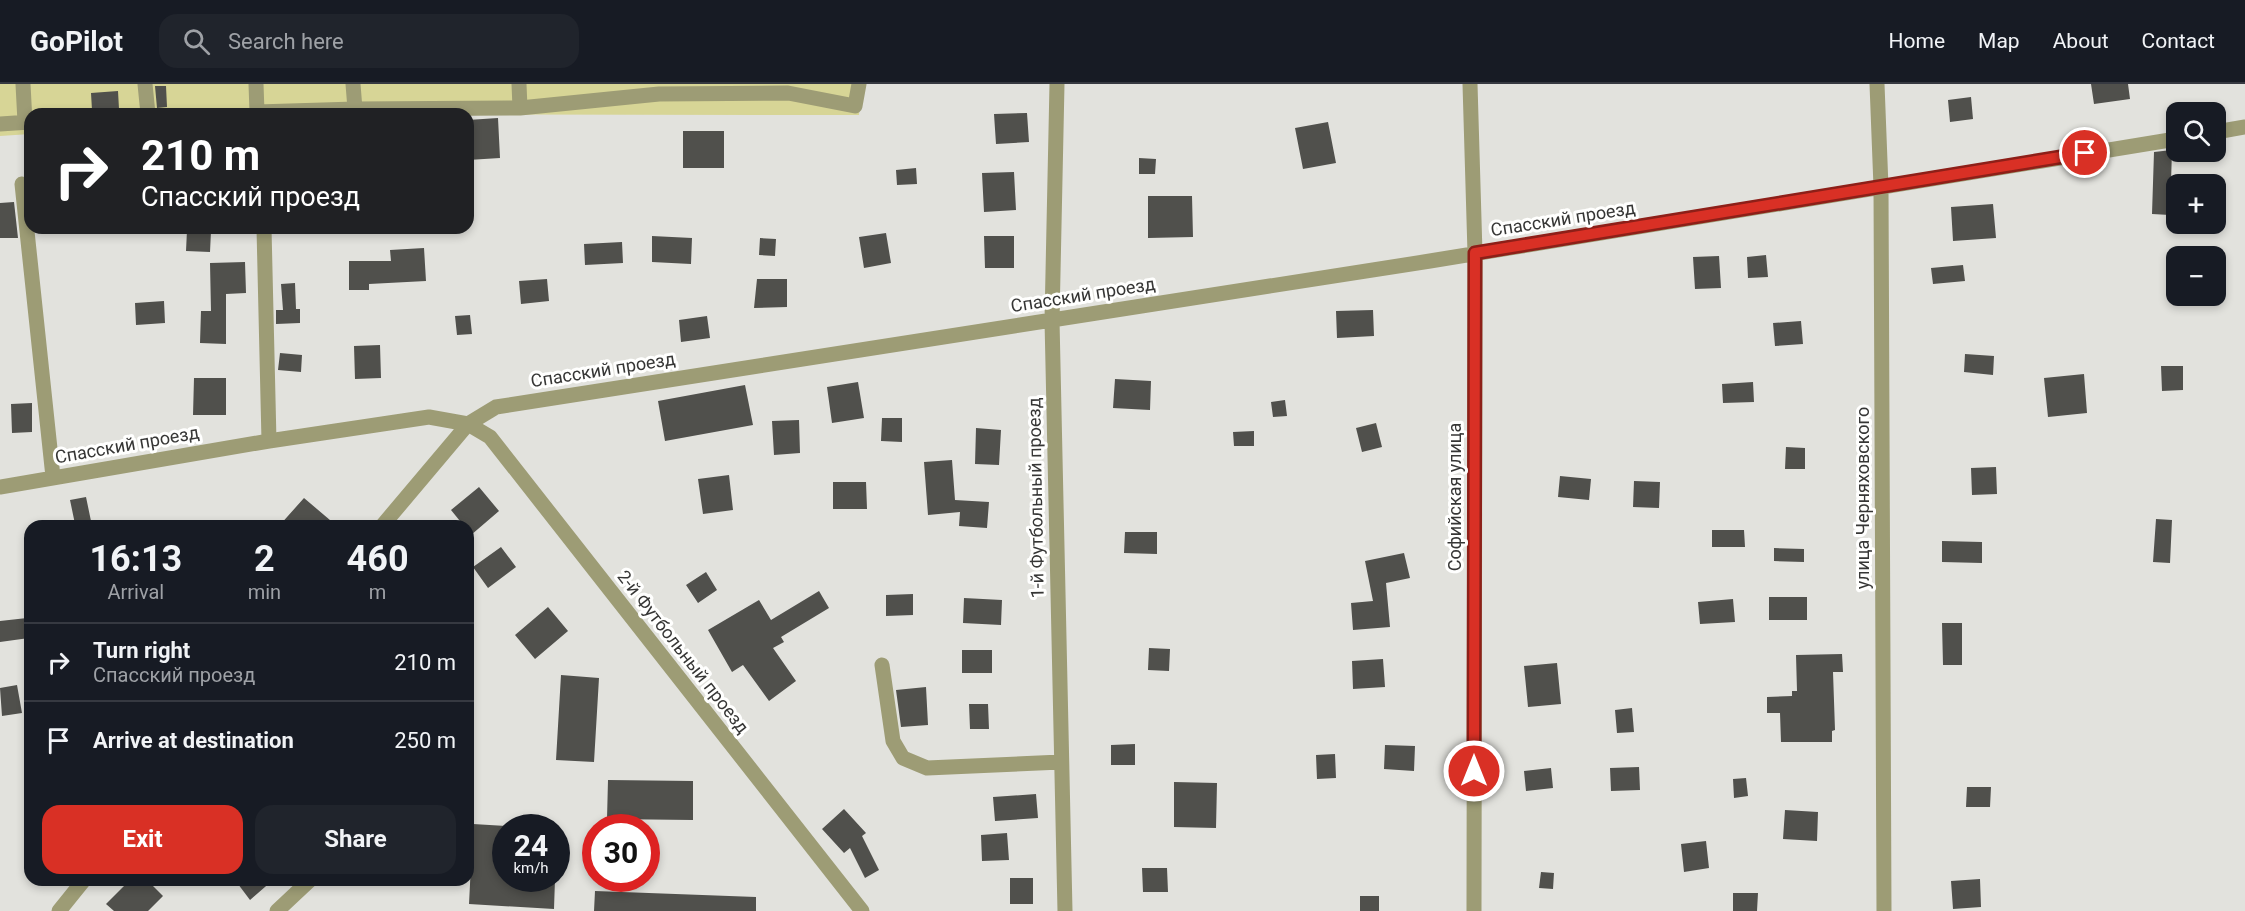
<!DOCTYPE html>
<meta charset="utf-8">
<style>
:root{--surface:#171b24;--page:#20242c;--text:#f1f3f6;--muted:#9ea1a6;--line:#363941;--accent:#d93025}
body{margin:0;font-family:Roboto,sans-serif;background:var(--page);color:var(--text);height:100vh;display:flex;flex-direction:column;font-size:22px;white-space:nowrap}
*{box-sizing:border-box;margin:0}
p{font-size:20px;color:var(--muted)}
.icon{flex:none;width:33px;height:33px;fill:none;stroke:currentColor;stroke-width:2;stroke-linecap:round;stroke-linejoin:round}
.map{position:relative;flex:1;overflow:hidden}
.drawer{position:absolute;left:24px;top:436px;width:450px;height:366px;display:flex;flex-direction:column;background:var(--surface);border-radius:18px;box-shadow:0 3px 9px #0003}
.drawer>*{flex:none}
.guide{position:absolute;left:24px;top:24px;width:450px;height:126px;border-radius:18px;box-shadow:0 3px 9px #0003;background:#202124;color:#fff;overflow:hidden}
.controls{position:absolute;left:2166px;top:18px;display:grid;gap:12px}
.controls a{display:grid;place-items:center;width:60px;height:60px;border-radius:12px;background:var(--surface);box-shadow:0 3px 9px #0003;font-size:30px}
.speed{position:absolute;left:492px;top:730px;display:flex;gap:12px;font-size:30px;font-weight:700;text-align:center}
.speed>*{display:grid;place-content:center;width:78px;height:78px;border-radius:50%;background:var(--surface);box-shadow:0 3px 9px #0003;line-height:1}
.speed small{font-size:15px;font-weight:400}
.speed .limit{border:9px solid #d22;background:#fff;color:#111}
.pin{position:absolute;display:grid;place-items:center;width:51px;height:51px;color:#fff;margin:-26px;border:3px solid #fff;border-radius:50%;box-shadow:0 2px 6px #0007}
.me{position:absolute;width:66px;margin:-33px;rotate:0deg;stroke-linejoin:round;filter:drop-shadow(0 0 4px #0008)}
.turn{display:flex;align-items:center;gap:21px;height:126px;padding:0 18px;font-size:27px}
.turn .icon{width:78px;height:78px;stroke-width:2.5}
.turn b{display:block;font-size:42px;line-height:51px}
.eta{display:flex;justify-content:space-evenly;align-items:center;height:102px;text-align:center}
.eta b{font-size:36px;font-weight:700;line-height:42px}
.primary-button{display:flex;gap:12px;margin-top:auto;padding:12px 18px}
.primary-button a{flex:1;height:69px;border-radius:18px;background:var(--accent);color:#fff;font-size:24px;font-weight:700;line-height:69px;text-align:center}
.primary-button a+a{background:var(--page);color:var(--text)}
ul{padding:0;list-style:none}
li{display:flex;align-items:center;gap:18px;height:78px;padding:0 18px;border-top:2px solid var(--line)}
li div{flex:1}
li b{display:block;font-size:22px}
li em{font-style:normal}
header{display:flex;align-items:center;gap:36px;box-sizing:border-box;height:84px;padding:0 30px;background:var(--surface);border-bottom:2px solid var(--line)}
header strong{font-size:28px}
nav{display:flex;gap:33px;margin-inline-start:auto;font-size:21px}
.search{width:420px;height:54px;background:var(--page);display:flex;align-items:center;gap:15px;box-sizing:border-box;padding:0 21px;border-radius:18px;color:var(--muted);font-size:22px}
.map>svg:first-child{display:block}
</style>
<header>
<strong>GoPilot</strong>
<div class="search"><svg class="icon" aria-label="search" viewBox="0 0 24 24"><circle cx="10" cy="10" r="6"/><path d="M15 15l6 6"/></svg>Search here</div>
<nav><a>Home</a><a>Map</a><a>About</a><a>Contact</a></nav>
</header>
<div class="map">
<svg width="2245" height="827" viewBox="0 0 2245 827">
<rect width="100%" height="100%" fill="#e2e2dd"/>
<!-- green -->
<path fill="#d7d596" d="M0,0H861L859,31L30,30V50L0,52Z"/>
<!-- building -->
<path fill="#50504c" d="M2091,0H2128L2130,15L2094,20Z
M155,2H166L167,23L157,24Z
M118,7L119,25L92,26L91,9Z
M1971,13L1973,35L1950,38L1948,16Z
M1027,29L1029,58L996,60L994,30Z
M498,34L500,74L468,76V36Z
M1328,38L1336,79L1303,85L1295,44Z
M683,47H724V84H683Z
M2172,66L2170,131L2152,130L2154,68Z
M1139,74L1156,75L1155,90H1139Z
M916,84L917,100L897,101L896,86Z
M1014,88L1016,126L984,128L982,89Z
M1148,112H1192L1193,153L1148,154Z
M14,118L18,154H0V119Z
M1993,120L1996,154L1953,157L1951,123Z
M187,146L211,147L210,168L186,167Z
M886,149L891,179L864,184L859,153Z
M652,152L692,154L691,180L652,178Z
M984,152H1014V184H985Z
M760,154L776,155L775,172L759,171Z
M622,158L623,179L585,181L584,160Z
M424,164L426,197L369,200V206H349V177H391L390,166Z
M1766,171L1768,193L1748,194L1747,173Z
M1719,172L1721,204L1695,205L1693,173Z
M245,178L246,209L226,210V260L200,259L201,227H211L210,179Z
M1963,181L1965,197L1933,200L1931,184Z
M547,195L549,217L521,220L519,197Z
M757,195H787V223L754,224Z
M295,199L296,225H300V239L276,240V226H283L281,200Z
M164,217L165,239L136,241L135,219Z
M1373,226L1374,252L1337,254L1336,227Z
M470,231L472,250L457,251L455,232Z
M707,232L710,254L681,258L679,236Z
M1801,237L1803,260L1775,262L1773,239Z
M380,261L381,294L355,295L354,262Z
M280,269L302,271L301,288L278,286Z
M1965,270L1994,272L1993,291L1964,288Z
M2161,282H2183V306L2162,307Z
M2084,290L2087,329L2048,333L2044,294Z
M194,294H226V331H193Z
M1115,295L1151,297L1150,326L1113,324Z
M858,298L864,334L832,339L827,303Z
M1753,298L1754,318L1723,319L1722,300Z
M745,301L753,341L665,357L658,317Z
M1285,316L1287,332L1273,333L1271,318Z
M32,319V348L12,349L11,320Z
M882,334H902V358L881,357Z
M799,336L800,369L774,371L772,337Z
M1376,339L1382,363L1362,368L1356,344Z
M976,344L1001,346L999,381L975,380Z
M1254,347V362H1234L1233,348Z
M1786,363L1805,364V385H1785Z
M952,376L955,416L989,418L987,444L959,442L960,428L928,431L924,378Z
M1996,383L1997,410L1972,411L1971,384Z
M729,391L733,426L703,430L698,395Z
M1560,392L1591,395L1589,416L1558,413Z
M1634,397L1660,398L1659,424L1633,423Z
M833,398H866L867,425H833Z
M479,403L499,427L471,451L468,447V442H464L451,426Z
M86,413L91,437L75,440L70,416Z
M304,414L337,442H279Z
M2156,435L2172,436L2170,479L2153,478Z
M1712,446H1744L1745,463H1712Z
M1125,448H1157V470L1124,469Z
M1942,457L1982,458V479L1942,478Z
M501,463L516,483L488,504L473,483Z
M1774,464L1804,465V478L1774,477Z
M1404,469L1410,494L1386,499L1390,543L1353,546L1351,519L1373,517L1365,477Z
M706,488L717,506L698,519L686,501Z
M819,507L829,524L781,553L784,558L773,564L796,597L769,617L743,581L732,588L708,546L759,516L771,536Z
M913,510V531L886,532V511Z
M1769,513H1807V536H1769Z
M964,514L1002,516L1001,541L963,539Z
M1733,515L1735,538L1700,540L1698,518Z
M548,523L568,547L535,575L515,551Z
M27,534L29,554L0,558V537Z
M1942,539H1962V581H1943Z
M1149,564L1170,565L1169,587L1148,586Z
M962,566H992V589H962Z
M1842,570L1843,588H1833L1835,646L1832,647V658H1781L1780,629H1767V613L1792,612V607H1797L1796,571Z
M1383,575L1385,603L1353,605L1352,577Z
M1557,579L1561,620L1528,623L1524,582Z
M561,591L599,594L594,678L556,676Z
M17,601L22,629L2,632L0,604Z
M926,603L928,641L901,643L896,606Z
M969,620H988L989,645H970Z
M1632,624L1634,648L1617,649L1615,626Z
M1135,660V681H1111V661Z
M1385,661L1415,662L1414,687L1384,685Z
M1335,670L1336,694L1317,695L1316,671Z
M1639,683L1640,706L1611,707L1610,684Z
M1551,684L1553,704L1526,707L1524,687Z
M1746,694L1748,712L1734,714L1733,695Z
M608,696L693,697V736L607,735Z
M1174,698L1217,699L1216,744L1174,743Z
M1967,703H1991L1990,723H1966Z
M1036,710L1038,734L995,737L993,713Z
M844,725L866,749L862,752L879,786L865,794L850,764L844,769L822,745Z
M1785,726L1818,728L1817,757L1783,755Z
M473,740L506,742V795H555L554,825L469,820Z
M1007,749L1009,776L982,777L981,751Z
M1706,757L1709,784L1684,788L1681,760Z
M1142,784H1167L1168,808H1143Z
M1541,788L1554,789L1553,805L1539,804Z
M1010,794H1033V820H1010Z
M1980,795L1981,823L1953,825L1951,797Z
M130,796H147L163,812L148,827H114L106,820Z
M235,796H273L250,816Z
M595,807L756,813V827H594Z
M1733,809H1758L1757,827H1733Z
M1360,812H1379V827H1360Z"/>
<g fill="none" stroke-linecap="round" stroke-linejoin="round">
<!-- minor -->
<path stroke="#9d9c75" stroke-width="15" d="M23,0L25,38
M145,0L148,30
M353,0L355,25
M519,0L520,24
M1057,0L1052,236L1065,827
M1470,0L1475,169L1474,827
M1877,0L1881,103L1884,827
M257,28L355,25L520,24L659,10L788,9L855,22L859,0
M254,30L257,28L256,0
M0,40L30,38
M2216,48L2245,43
M22,100L53,393
M264,144L269,357
M0,403L269,357L429,333L468,340L490,353L862,827
M382,442L468,340L496,323L1430,177L2176,55
M882,581L893,657L903,674L927,684L1061,678
M59,827L84,796
M277,827L310,796"/>
</g>
<g fill="none" stroke-linecap="round" stroke-linejoin="round">
<!-- route casing -->
<g stroke="#8d1f18" stroke-width="15">
<path id="route" d="M1474,687L1475,169L2085,69"/>
</g>
<!-- route -->
<use href="#route" stroke="#d93025" stroke-width="10"/>
</g>
<g text-anchor="middle" stroke-width="6" stroke-linejoin="round" paint-order="stroke">
<!-- street labels -->
<g font-size="18" fill="#363635" stroke="#fffffe">
<text transform="translate(1563 135) rotate(-9)" y="6">Спасский проезд</text>
<text transform="translate(1083 211) rotate(-9)" y="6">Спасский проезд</text>
<text transform="translate(603 286) rotate(-9)" y="6">Спасский проезд</text>
<text transform="translate(127 361) rotate(-10)" y="6">Спасский проезд</text>
<text transform="translate(1455 413) rotate(-90)" y="6">Софийская улица</text>
<text transform="translate(1036 414) rotate(-91)" y="6">1-й Футбольный проезд</text>
<text transform="translate(1863 414) rotate(-90)" y="6">улица Черняховского</text>
<text transform="translate(683 568) rotate(52)" y="6">2-й Футбольный проезд</text>
</g>
</g>
</svg>
<div class="controls">
<a><svg class="icon" aria-label="search" viewBox="0 0 24 24"><circle cx="10" cy="10" r="6"/><path d="M15 15l6 6"/></svg></a>
<a>+</a>
<a>−</a>
</div>
<div class="speed"><div>24<small>km/h</small></div><div class="limit">30</div></div>
<div class="pin" style="left:2085px;top:69px;background:#d93025"><svg class="icon" aria-label="arrive" viewBox="0 0 24 24"><path d="M6 21V4h12l-3 4 3 4H6"/></svg></div>
<svg class="me" style="left:1474px;top:687px" viewBox="-20 -20 40 40"><circle r="17" fill="#d93025" stroke="#fff" stroke-width="3"/><path d="M0-11L8 9 0 5-8 9z" fill="#fff"/></svg>
<div class="guide">
<div class="turn"><svg class="icon" aria-label="right" viewBox="0 0 24 24"><path d="M7 20v-9h11M14 6l5 5-5 5"/></svg><div><b>210 m</b>Спасский проезд</div></div>
</div>
<section class="drawer">
<div class="eta">
<div><b>16:13</b><p>Arrival</p></div>
<div><b>2</b><p>min</p></div>
<div><b>460</b><p>m</p></div>
</div>
<ul>
<li><svg class="icon" aria-label="right" viewBox="0 0 24 24"><path d="M7 20v-9h11M14 6l5 5-5 5"/></svg><div><b>Turn right</b><p>Спасский проезд</p></div><em>210 m</em></li>
<li><svg class="icon" aria-label="arrive" viewBox="0 0 24 24"><path d="M6 21V4h12l-3 4 3 4H6"/></svg><div><b>Arrive at destination</b></div><em>250 m</em></li>
</ul>
<div class="primary-button"><a>Exit</a><a>Share</a></div>
</section>
</div>
